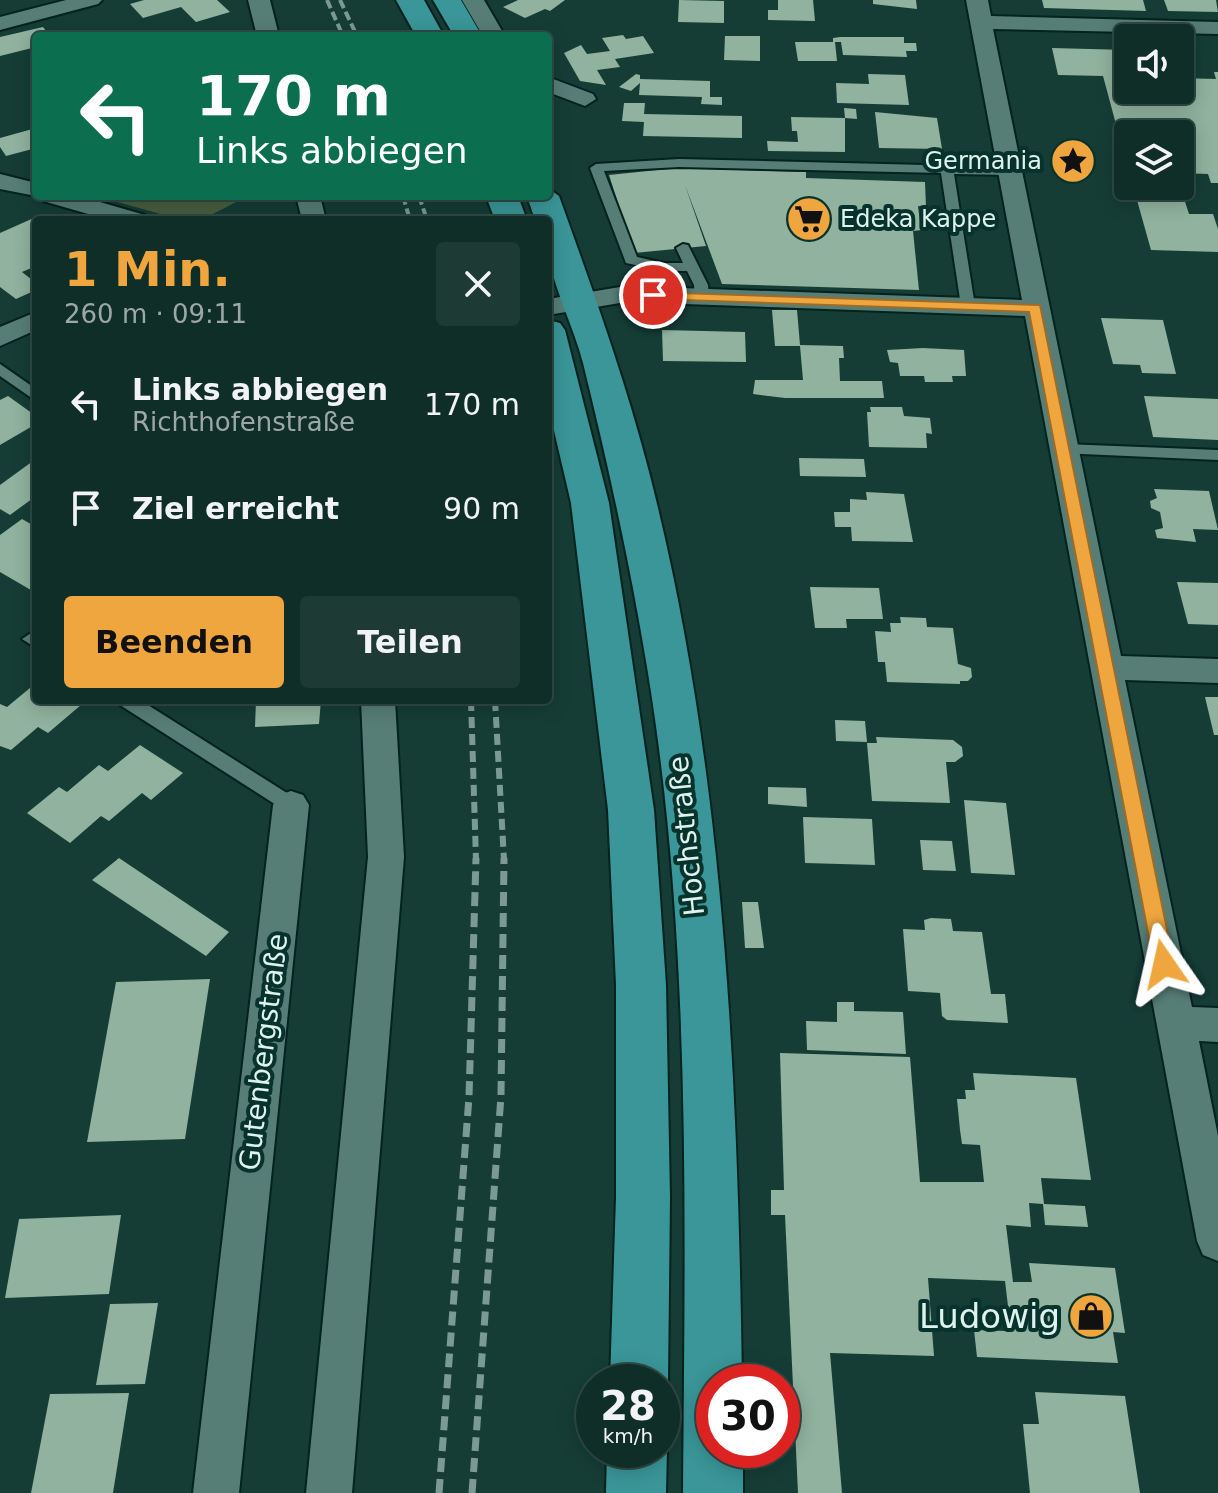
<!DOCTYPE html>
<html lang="de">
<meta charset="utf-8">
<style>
:root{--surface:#102e28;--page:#1e3a34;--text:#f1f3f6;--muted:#9ca8a8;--line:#304a45;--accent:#f0a63e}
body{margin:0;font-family:"DejaVu Sans",sans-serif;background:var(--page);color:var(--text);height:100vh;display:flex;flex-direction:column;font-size:30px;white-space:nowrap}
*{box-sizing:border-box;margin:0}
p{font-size:26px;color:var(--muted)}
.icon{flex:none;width:44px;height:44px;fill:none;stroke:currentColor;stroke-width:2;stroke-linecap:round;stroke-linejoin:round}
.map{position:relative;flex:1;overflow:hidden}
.side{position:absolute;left:32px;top:216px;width:520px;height:488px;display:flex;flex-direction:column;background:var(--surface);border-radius:8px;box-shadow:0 4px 20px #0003,0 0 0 2px var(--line)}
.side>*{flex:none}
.guide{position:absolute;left:32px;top:32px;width:520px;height:168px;border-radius:8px;box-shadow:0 4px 20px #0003,0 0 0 2px var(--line);background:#0b6e4f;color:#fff;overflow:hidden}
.buttons{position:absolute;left:1114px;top:24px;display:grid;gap:16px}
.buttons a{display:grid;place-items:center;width:80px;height:80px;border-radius:8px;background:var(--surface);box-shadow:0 4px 20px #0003,0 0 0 2px var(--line);font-size:40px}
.speed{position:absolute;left:576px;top:1364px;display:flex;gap:16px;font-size:40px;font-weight:700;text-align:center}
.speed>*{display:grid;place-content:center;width:104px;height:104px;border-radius:50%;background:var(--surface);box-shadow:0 4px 20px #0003,0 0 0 2px var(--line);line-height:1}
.speed small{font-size:20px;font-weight:400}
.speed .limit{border:12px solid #d22;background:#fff;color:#111}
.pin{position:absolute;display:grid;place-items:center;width:68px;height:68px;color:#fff;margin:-34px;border:4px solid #fff;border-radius:50%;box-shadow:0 2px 8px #0007}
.me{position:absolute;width:88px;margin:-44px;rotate:349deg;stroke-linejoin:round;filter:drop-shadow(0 0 6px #0008)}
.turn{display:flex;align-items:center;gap:28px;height:168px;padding:0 32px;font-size:36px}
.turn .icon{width:104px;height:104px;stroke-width:2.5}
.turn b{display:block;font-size:56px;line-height:68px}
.round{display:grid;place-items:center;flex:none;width:84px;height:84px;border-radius:8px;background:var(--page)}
.summary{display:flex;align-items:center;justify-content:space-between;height:136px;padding:0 32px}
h1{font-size:48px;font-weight:800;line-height:60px;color:var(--accent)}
.button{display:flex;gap:16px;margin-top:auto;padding:16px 32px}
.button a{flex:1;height:92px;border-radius:8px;background:var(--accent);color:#111;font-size:32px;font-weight:800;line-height:92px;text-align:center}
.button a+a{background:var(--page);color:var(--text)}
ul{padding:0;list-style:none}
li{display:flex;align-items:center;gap:24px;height:104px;padding:0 32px}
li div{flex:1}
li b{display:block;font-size:30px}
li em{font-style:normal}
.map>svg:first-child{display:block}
</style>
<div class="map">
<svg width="1218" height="1493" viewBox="0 0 1218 1493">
<rect width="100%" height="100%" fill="#153d36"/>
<!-- green -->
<path fill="#485f3f" d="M96,196H248L201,220H182Z"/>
<!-- building -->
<path fill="#90b29e" d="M144,0H217L230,12L196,22L181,7L143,18L130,4Z
M518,0H565L550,11L545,9L525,18L503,7Z
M679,0L724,1V23L678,22Z
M778,0H813L815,21L768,20V10H778Z
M873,0H916L917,9L873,4Z
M1042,0H1143L1146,11L1044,8Z
M1164,0H1216L1218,12L1168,11Z
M43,27L50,36H36V47L0,56V37Z
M623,35L626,39L643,36L654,53L615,59L620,67L597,70L606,85L580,81L564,53L581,45L587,54L610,51L602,38Z
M725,36H760V61L724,60Z
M840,37H904V43H916L917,51H906L907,57L843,55L841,42H835L837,61H798L795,42H833V38Z
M1052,48L1128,50V90H1180V78L1216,79L1214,72H1218V183H1211L1208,174L1180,173V134H1128L1127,165L1103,76L1058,75Z
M636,74L640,75V79L710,81V97H722V105L701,104L702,97L639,95L640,83L631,91L619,87Z
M868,74L905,75L909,105L837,103L836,83L869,84Z
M624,103H645L644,114L742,116V138L643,136L644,122L622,121Z
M844,108L856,109L857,119L845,118V152L768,151L767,141L798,142L797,131H792L791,117L845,118Z
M875,112L937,118L942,149L879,148Z
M36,128V148L6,156L0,147V138Z
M677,168L806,172V178L925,182L926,207L918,206L921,230L913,231L919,290L722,284L685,185L706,246L634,253L609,175Z
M1133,186H1180L1189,214H1213L1218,229V252L1151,250Z
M36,217L40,220H36V266L22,272L36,283V290L16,299L0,287V233Z
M772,310H797L800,345L843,346L844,358H839L840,381H882L884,398H785L753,394L755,380H803L800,346H775Z
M1101,318L1163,320L1176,374L1142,373L1140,365L1113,364Z
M662,330L745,332L746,362L663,361Z
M923,348L964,350L966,376H952L953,382H925L924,376H900L898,363L890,362L887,350Z
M8,396L36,416V424L0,445V400Z
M1144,396L1218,399V440L1153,437Z
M870,407H902L904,416L930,418L932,434L926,433L927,448L869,447L867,412H871Z
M799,458L864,459L866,477L800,476Z
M33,461L36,463V496L10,515L0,509V485Z
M1154,489L1209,491L1218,530L1193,529L1196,542L1157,538L1155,530L1163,528L1160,512L1151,508L1150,501L1157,498Z
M866,492L904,494L913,542L852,541L851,527H835L834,512H850V499L867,500Z
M22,519L36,527V593L0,572V535Z
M1177,582L1218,583V625L1188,624Z
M810,587L879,588L883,619H846L847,628H815Z
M900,617L926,618L927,627L953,628L958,664L971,668L972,677L968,681H960V684L887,682L885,662H878L875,631L891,632L890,623H901Z
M36,683V700H72L81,705L48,733L38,727L11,750L0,746V704L7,707Z
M1205,697H1218V735H1214Z
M256,700H321L319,724L255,727Z
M835,720L865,721L867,742L836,741Z
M876,737L953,740L962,747L963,756L955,762H946L950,803L872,801L867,743H877Z
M140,745L183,773L151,800L142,793L109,821L101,816L70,843L27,813L59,787L67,792L99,765L108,771Z
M768,787L806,788L807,807L768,804Z
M964,800L1006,803L1015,875L971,873Z
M803,817L872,819L875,865L805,863Z
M920,840L952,841L956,871L923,870Z
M119,858L229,932L206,956L92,880Z
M742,902H758L764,948H745Z
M931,918L951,919L953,931L982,932L991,994H1005L1008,1023L947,1020L942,1016L940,993L908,991L903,929L925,930L924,920Z
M210,979L185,1139L87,1142L116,982Z
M837,1002H854V1011L903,1012L906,1054L807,1050L806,1021L837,1022Z
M780,1053L910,1057L920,1182H984L980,1145L962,1144L960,1130L957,1099H966L965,1090H975L973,1073L1076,1078L1091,1180L1041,1178L1044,1204L1085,1206L1088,1227L1045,1225L1043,1204L1029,1203L1031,1227L1006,1225L1013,1282H1032L1029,1263L1115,1268L1125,1333L1113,1332L1118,1363L977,1357L974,1330L1006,1331L1005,1323H1010L1005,1281L928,1278L934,1356L830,1353L842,1493H798L785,1215H771V1190H784Z
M121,1215L109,1294L5,1298L19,1219Z
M158,1303L145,1384L96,1385L110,1304Z
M1035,1392L1125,1396L1140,1493H1030L1023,1424H1039Z
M129,1393L113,1493H31L50,1394Z"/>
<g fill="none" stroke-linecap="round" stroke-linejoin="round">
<!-- lane casing -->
<g stroke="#04221e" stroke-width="4">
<path id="lane" d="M679,159L1007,167L1013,171L1007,175L954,174L975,306L968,310L961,306L941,173L679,167L604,171L637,257L664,263H683L676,248L683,244L688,245L708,285L709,298L702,302L695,298L694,285L687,271H664L626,263L590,168L596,164Z
M0,364L36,389V401L0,376Z
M1064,444L1218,450V460L1059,453V445Z
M31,633L36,634V648L22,639Z
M117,700H140L298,800L300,805L298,810H284L120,705Z"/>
</g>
<!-- street casing -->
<g stroke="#04221e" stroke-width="4">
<path id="street" d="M66,0H102L98,4L0,30V17Z
M248,0H270L279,36H257Z
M462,0H484L505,36H483Z
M966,0H988L991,16L1218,22V34L993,29L1121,656L1218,659V683L1125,680L1192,1007L1218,1008V1042L1199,1041L1218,1136V1261L1203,1255L1197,1241L1025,316L626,302L548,315V299L626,286L1022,300Z
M548,77L593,94L596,99L585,106L548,92Z
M0,174L36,183V196H79L145,215L148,220H109L43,201L41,197L0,189Z
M296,196H320L326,220H302Z
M36,312V330L0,346V327Z
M361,700H395L404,857L352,1493H306L368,857Z
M291,791L303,795L309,805L239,1493H193L273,805L279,795Z"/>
</g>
<!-- primary casing -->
<g stroke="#04221e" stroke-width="4">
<path id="primary" d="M396,0H424L444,36H416Z
M433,0H461L482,36H454Z
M548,188L559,196C596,299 633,401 658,508C726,793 738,1091 742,1382H714V1450H743V1493H683C685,1220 692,937 647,667C630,564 608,464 583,363C574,328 556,294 549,259C546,247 548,232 548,220H535L527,196H548Z
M486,196H518L527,220H495Z
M548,320L560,323L565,330L609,503L654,810L666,985L670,1197L668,1382L662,1397V1382H610L616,1197V985L608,810L571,503L548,405Z
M662,1438L667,1450L666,1493H606L607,1450H662Z"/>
</g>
<!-- lane -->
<use href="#lane" fill="#567e76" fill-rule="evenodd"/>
<!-- street -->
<use href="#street" fill="#567e76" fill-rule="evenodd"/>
<!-- primary -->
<use href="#primary" fill="#3a9698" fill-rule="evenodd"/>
<!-- rail-far2 -->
<path stroke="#7c9a94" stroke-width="4" stroke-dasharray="9 4" stroke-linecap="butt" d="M327,0L343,36
M340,0L357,36
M403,196L410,220
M419,196L427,220"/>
<!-- rail-far1 -->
<path stroke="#7c9a94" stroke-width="6" stroke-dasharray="11 6" stroke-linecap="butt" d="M471,700L476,860
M495,700L504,860"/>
<!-- rail -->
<path stroke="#7c9a94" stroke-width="7" stroke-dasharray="14 7" stroke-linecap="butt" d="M439,1493L469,1097L476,858
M472,1493L501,1096L504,858"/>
</g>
<!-- route -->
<path fill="#f0a63e" stroke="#9c6c28" stroke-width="2" d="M648,292L1040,305L1174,964L1171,970H1157L1154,964L1029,312L653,299L648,298Z"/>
<!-- icons -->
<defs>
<g id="sight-disc" transform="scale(2.3)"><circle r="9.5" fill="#f0a63e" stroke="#08332c"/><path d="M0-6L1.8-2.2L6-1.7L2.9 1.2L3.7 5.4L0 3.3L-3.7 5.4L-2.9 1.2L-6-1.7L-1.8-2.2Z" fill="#111"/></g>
<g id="supermarket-disc" transform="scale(2.3)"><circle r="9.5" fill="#f0a63e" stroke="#08332c"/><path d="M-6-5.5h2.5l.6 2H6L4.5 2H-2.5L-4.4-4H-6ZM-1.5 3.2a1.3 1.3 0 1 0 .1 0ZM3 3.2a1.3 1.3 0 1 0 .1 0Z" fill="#111"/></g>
<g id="shop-disc" transform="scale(2.3)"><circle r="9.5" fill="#f0a63e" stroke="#08332c"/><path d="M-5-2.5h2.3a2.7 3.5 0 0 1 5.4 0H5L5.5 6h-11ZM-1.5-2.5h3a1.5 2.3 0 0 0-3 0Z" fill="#111"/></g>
</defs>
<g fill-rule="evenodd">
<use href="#sight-disc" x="1073" y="161"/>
<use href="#supermarket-disc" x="809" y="219"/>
<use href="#shop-disc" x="1091" y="1316"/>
</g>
<g text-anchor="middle" stroke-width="8" stroke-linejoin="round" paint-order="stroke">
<!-- far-poi labels -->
<g font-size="24" fill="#ddf3ee" stroke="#08332c" text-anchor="end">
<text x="1042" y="169">Germania</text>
<text x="840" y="227" text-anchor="start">Edeka Kappe</text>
</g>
<!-- street labels -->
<g font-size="28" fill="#ddf3ee" stroke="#08332c">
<text transform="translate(686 836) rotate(-96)" y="10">Hochstraße</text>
<text transform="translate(263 1052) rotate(-83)" y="10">Gutenbergstraße</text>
</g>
<!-- near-poi labels -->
<g font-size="34" fill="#ddf3ee" stroke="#08332c" text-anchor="end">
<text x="1060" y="1328">Ludowig</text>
</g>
</g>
</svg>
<div class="buttons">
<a><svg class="icon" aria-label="sound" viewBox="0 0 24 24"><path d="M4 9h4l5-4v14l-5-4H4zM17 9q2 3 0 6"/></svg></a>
<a><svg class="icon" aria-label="layers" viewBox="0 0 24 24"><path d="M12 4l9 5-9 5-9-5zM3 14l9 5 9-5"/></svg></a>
</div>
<div class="speed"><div>28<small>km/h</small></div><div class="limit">30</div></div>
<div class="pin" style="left:653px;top:295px;background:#d93025"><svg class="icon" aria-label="arrive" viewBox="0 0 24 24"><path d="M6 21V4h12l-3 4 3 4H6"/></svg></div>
<svg class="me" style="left:1164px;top:964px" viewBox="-20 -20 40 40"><path d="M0-17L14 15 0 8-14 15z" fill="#f0a63e" stroke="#fff" stroke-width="4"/></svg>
<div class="guide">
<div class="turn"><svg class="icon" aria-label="left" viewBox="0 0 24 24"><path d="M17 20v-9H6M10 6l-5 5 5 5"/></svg><div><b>170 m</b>Links abbiegen</div></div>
</div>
<section class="side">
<div class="summary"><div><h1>1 Min.</h1><p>260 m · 09:11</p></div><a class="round"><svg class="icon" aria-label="close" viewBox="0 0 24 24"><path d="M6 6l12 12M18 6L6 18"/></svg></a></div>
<ul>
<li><svg class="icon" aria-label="left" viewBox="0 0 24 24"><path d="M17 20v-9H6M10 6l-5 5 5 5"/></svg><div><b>Links abbiegen</b><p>Richthofenstraße</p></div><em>170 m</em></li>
<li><svg class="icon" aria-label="arrive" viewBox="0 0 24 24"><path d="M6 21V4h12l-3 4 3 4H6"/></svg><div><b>Ziel erreicht</b></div><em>90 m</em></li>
</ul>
<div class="button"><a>Beenden</a><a>Teilen</a></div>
</section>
</div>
